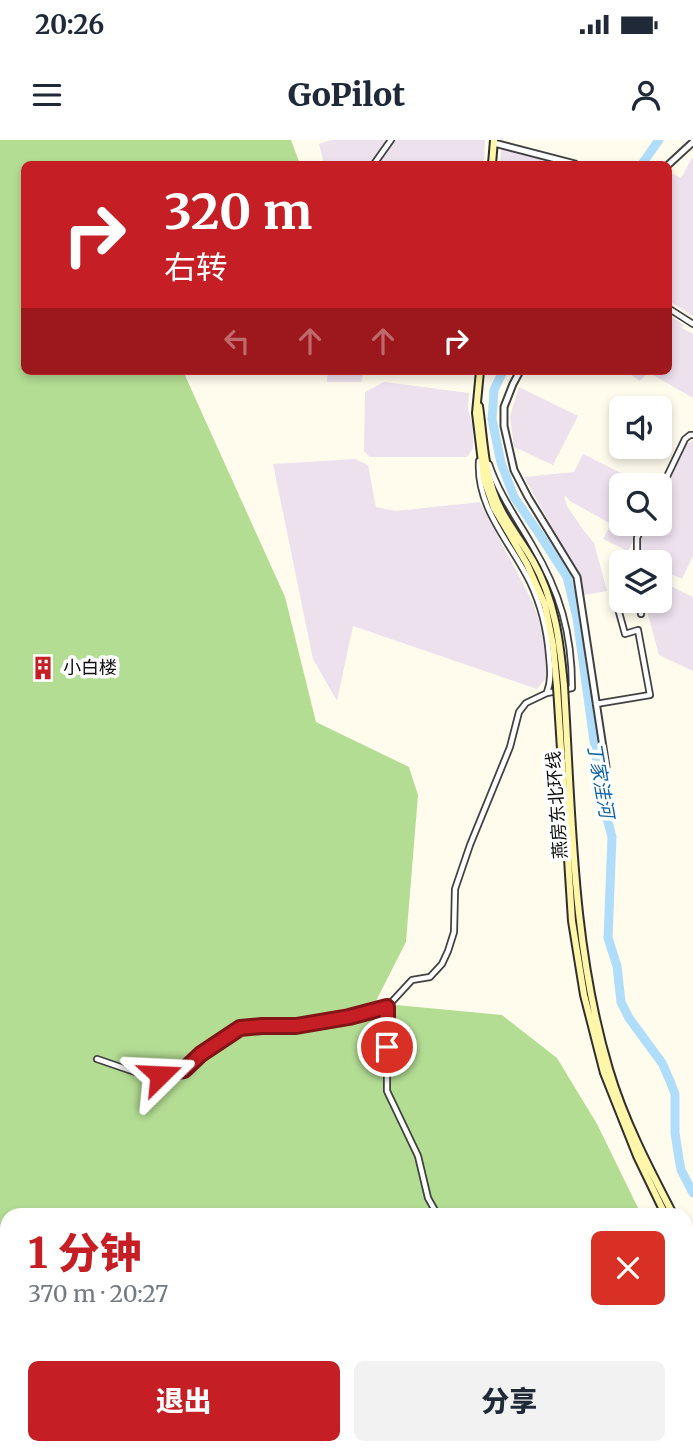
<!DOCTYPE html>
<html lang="zh">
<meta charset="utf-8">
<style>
:root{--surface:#fff;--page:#f2f2f3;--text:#1f2937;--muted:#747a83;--accent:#c51e24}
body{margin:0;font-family:Merriweather,"Noto Sans SC",serif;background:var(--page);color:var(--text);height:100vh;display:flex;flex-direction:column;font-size:26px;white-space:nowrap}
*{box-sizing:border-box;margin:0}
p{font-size:23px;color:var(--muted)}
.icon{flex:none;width:38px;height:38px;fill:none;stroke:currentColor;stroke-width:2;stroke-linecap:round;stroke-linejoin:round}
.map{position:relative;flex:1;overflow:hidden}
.sheet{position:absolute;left:0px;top:1068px;width:693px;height:247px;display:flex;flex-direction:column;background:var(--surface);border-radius:21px 21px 0 0;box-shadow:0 4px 10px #0003}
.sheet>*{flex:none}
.banner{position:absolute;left:21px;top:21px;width:651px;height:214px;border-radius:10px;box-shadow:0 4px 10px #0003;background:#c51e24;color:#fff;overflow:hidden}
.controls{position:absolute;left:609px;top:256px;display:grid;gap:14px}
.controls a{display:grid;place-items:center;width:63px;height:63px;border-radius:10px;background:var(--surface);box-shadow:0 4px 10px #0003;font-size:35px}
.pin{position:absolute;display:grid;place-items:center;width:60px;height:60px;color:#fff;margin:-30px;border:4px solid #fff;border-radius:50%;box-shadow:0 2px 7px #0007}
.me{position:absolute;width:77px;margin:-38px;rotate:69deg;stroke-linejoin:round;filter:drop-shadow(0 0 5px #0008)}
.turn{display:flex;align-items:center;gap:24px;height:147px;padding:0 28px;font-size:32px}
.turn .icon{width:91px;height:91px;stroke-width:2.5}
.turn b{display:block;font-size:49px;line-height:60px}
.lanes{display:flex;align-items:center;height:66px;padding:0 28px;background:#0003;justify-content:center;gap:35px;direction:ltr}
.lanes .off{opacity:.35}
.round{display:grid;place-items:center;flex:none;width:74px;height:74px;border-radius:10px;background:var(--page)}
.overview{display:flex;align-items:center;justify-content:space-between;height:119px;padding:0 28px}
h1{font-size:42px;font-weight:800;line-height:52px;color:var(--accent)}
.button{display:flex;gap:14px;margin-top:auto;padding:14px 28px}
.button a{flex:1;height:80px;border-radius:10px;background:var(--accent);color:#fff;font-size:28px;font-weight:800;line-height:80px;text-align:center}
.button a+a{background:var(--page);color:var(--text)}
.status{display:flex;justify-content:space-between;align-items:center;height:49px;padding:0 35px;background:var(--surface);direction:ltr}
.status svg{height:19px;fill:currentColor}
header{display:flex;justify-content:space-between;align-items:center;height:91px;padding:0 28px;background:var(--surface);font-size:32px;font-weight:800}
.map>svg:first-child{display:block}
</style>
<div class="status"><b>20:26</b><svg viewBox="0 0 49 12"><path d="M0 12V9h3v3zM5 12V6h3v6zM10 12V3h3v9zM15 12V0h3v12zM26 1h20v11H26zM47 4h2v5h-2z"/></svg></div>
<header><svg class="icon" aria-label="menu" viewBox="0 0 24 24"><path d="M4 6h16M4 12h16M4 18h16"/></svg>GoPilot<svg class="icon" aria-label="person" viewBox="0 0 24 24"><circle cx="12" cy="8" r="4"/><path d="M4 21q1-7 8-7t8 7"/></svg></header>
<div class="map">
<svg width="693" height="1314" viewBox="0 0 693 1314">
<rect width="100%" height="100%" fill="#fffcee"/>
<!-- industrial -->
<path fill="#ece1ed" d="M331,0H485L484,24H324L319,4Z
M501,8L561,24H500Z
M692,18H693V176L668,160L669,37L671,33L681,38Z
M669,175L684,185L682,188L693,194V258L648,232L640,241L625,231H668Z
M328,231H364L361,242H327Z
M384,242L469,253L468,270L473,286V308L467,317H370L364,311L365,252Z
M519,247L578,276L553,325L514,307L510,276Z
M693,301V416L682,439L660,429V422L641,421L638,411L641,399L649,383H660V361L686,304Z
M583,314L645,345H621V383H636L631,393L636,395L628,411L603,399L611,384L570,361L564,355L567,366L584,391L594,403L607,451L584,455L579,435L524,337L574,332Z
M355,319L368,325L376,367L396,371L480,362L533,463L543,493L547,537L537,549L353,486L337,561L313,519L273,324Z
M660,441L693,457V531L659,515L644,460H660Z"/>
<!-- forest -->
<path fill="#b4dd94" d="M0,0H291L300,24H24V231H183L285,457L316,582L409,627L418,655L406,802L375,863L502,875L557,918L597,984L641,1074H7V1307H642L634,1314H0Z
M686,1166L693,1181V1264L686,1270Z"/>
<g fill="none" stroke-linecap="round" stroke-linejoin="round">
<!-- river -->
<path stroke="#b0ddf9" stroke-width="9" d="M642,24L659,0
M503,231L494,250L492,279L501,323L514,357L540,395L567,437L577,478L602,659L612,697L608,798L617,826L621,862L629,878L662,923L670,941L675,954V993L679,1019L681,1030L693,1053"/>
<!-- minor casing -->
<g stroke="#414141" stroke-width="8">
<path id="minor" d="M374,24L391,0
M668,168L693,184
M479,321C476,368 511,403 530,442C541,465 547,490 549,515C550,527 552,540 547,552
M660,351L685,299L690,295H693
M637,422V398L644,383
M640,460L641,474
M596,564L650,555L638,490L625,494L617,465L616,440
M97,919L141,934L158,935L184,930L201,913L240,888L262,886H296L387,867
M437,1074L428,1058L418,1016L387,951V867L412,840L430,837L442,824L448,811L454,792L455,749L470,705L510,607L519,572L526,563L547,553L572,548C572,493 560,452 532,405C517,379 499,354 489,324"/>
</g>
<!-- tertiary casing -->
<g stroke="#414141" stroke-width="9">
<path id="tertiary" d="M494,3L575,24
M668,25L693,2
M520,231L513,244L504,267V286L514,330L528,357L577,437L606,627"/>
</g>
<!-- secondary casing -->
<g stroke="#303030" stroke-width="10">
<path id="secondary" d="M492,24L494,0
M480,231L476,273L484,339L494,368L527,424L545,465L553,505L557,547
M479,266C483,294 484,324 493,351C501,376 520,398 533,421C555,460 560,502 564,546
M686,1099L693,1112
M686,1115L693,1128"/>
</g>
<!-- minor -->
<use href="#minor" stroke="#fff" stroke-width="4.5"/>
<!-- tertiary -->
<use href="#tertiary" stroke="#fff" stroke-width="5"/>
<!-- secondary -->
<use href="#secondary" stroke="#fff6a9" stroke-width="6"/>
<!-- secondary-bridge casing -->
<g stroke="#303030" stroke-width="10" stroke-linecap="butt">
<path id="secondary-bridge" d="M564,546C572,674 572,805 609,929C624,980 649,1028 673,1074
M557,547L572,781L584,855L604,933L637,1016L665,1074"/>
</g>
<!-- secondary-bridge -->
<use href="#secondary-bridge" stroke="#fff6a9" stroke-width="6"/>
</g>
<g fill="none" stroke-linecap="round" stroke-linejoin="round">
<!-- route casing -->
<g stroke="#801417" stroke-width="18">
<path id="route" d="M160,935L184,930L201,914L240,888L262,886H296L349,877L387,867V907"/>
</g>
<!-- route -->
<use href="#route" stroke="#c51e24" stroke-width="12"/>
</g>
<!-- icons -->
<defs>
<g id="building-bare" transform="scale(1.89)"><path d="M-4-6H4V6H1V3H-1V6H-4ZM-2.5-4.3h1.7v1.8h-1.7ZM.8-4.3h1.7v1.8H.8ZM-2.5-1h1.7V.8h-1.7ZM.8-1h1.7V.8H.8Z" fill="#c51e24" stroke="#fff" stroke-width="2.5" paint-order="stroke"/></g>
</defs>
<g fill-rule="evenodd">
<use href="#building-bare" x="43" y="528"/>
</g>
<g text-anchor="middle" stroke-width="7" stroke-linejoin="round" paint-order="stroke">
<!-- poi labels -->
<g font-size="18" fill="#0e0e0e" stroke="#fff" text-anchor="start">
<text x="63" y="534">小白楼</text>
</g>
<!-- street labels -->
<g font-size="18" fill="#0e0e0e" stroke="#fff">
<text transform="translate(557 665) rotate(-94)" y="6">燕房东北环线</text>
</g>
<!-- water labels -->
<g font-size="19" font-style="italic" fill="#1063a6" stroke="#fff">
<text transform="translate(601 640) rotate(80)" y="7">丁家洼河</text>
</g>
</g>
</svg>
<div class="controls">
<a><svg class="icon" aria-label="sound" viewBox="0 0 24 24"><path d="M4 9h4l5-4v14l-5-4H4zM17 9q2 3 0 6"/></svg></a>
<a><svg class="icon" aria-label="search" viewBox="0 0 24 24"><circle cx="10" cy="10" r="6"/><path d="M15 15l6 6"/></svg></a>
<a><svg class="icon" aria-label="layers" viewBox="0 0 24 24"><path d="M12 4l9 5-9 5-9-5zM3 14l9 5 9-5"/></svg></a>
</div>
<div class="pin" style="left:387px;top:907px;background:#d93025"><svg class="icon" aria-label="arrive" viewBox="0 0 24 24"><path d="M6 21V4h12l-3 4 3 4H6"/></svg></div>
<svg class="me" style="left:160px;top:935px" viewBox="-20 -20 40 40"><path d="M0-17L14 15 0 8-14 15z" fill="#c51e24" stroke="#fff" stroke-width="4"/></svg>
<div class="banner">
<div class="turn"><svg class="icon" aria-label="right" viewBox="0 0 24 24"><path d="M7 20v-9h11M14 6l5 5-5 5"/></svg><div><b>320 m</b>右转</div></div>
<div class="lanes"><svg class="icon off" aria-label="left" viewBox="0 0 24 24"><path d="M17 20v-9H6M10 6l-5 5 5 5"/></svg><svg class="icon off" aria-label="ahead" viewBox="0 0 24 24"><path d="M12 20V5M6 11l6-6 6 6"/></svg><svg class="icon off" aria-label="ahead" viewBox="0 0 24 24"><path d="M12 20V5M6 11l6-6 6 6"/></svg><svg class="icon" aria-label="right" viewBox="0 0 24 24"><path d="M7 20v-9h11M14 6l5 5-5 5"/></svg></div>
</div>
<section class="sheet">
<div class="overview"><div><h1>1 分钟</h1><p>370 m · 20:27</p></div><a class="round" style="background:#d93025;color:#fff"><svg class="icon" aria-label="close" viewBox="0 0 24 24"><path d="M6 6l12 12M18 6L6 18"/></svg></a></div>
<div class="button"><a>退出</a><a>分享</a></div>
</section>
</div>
